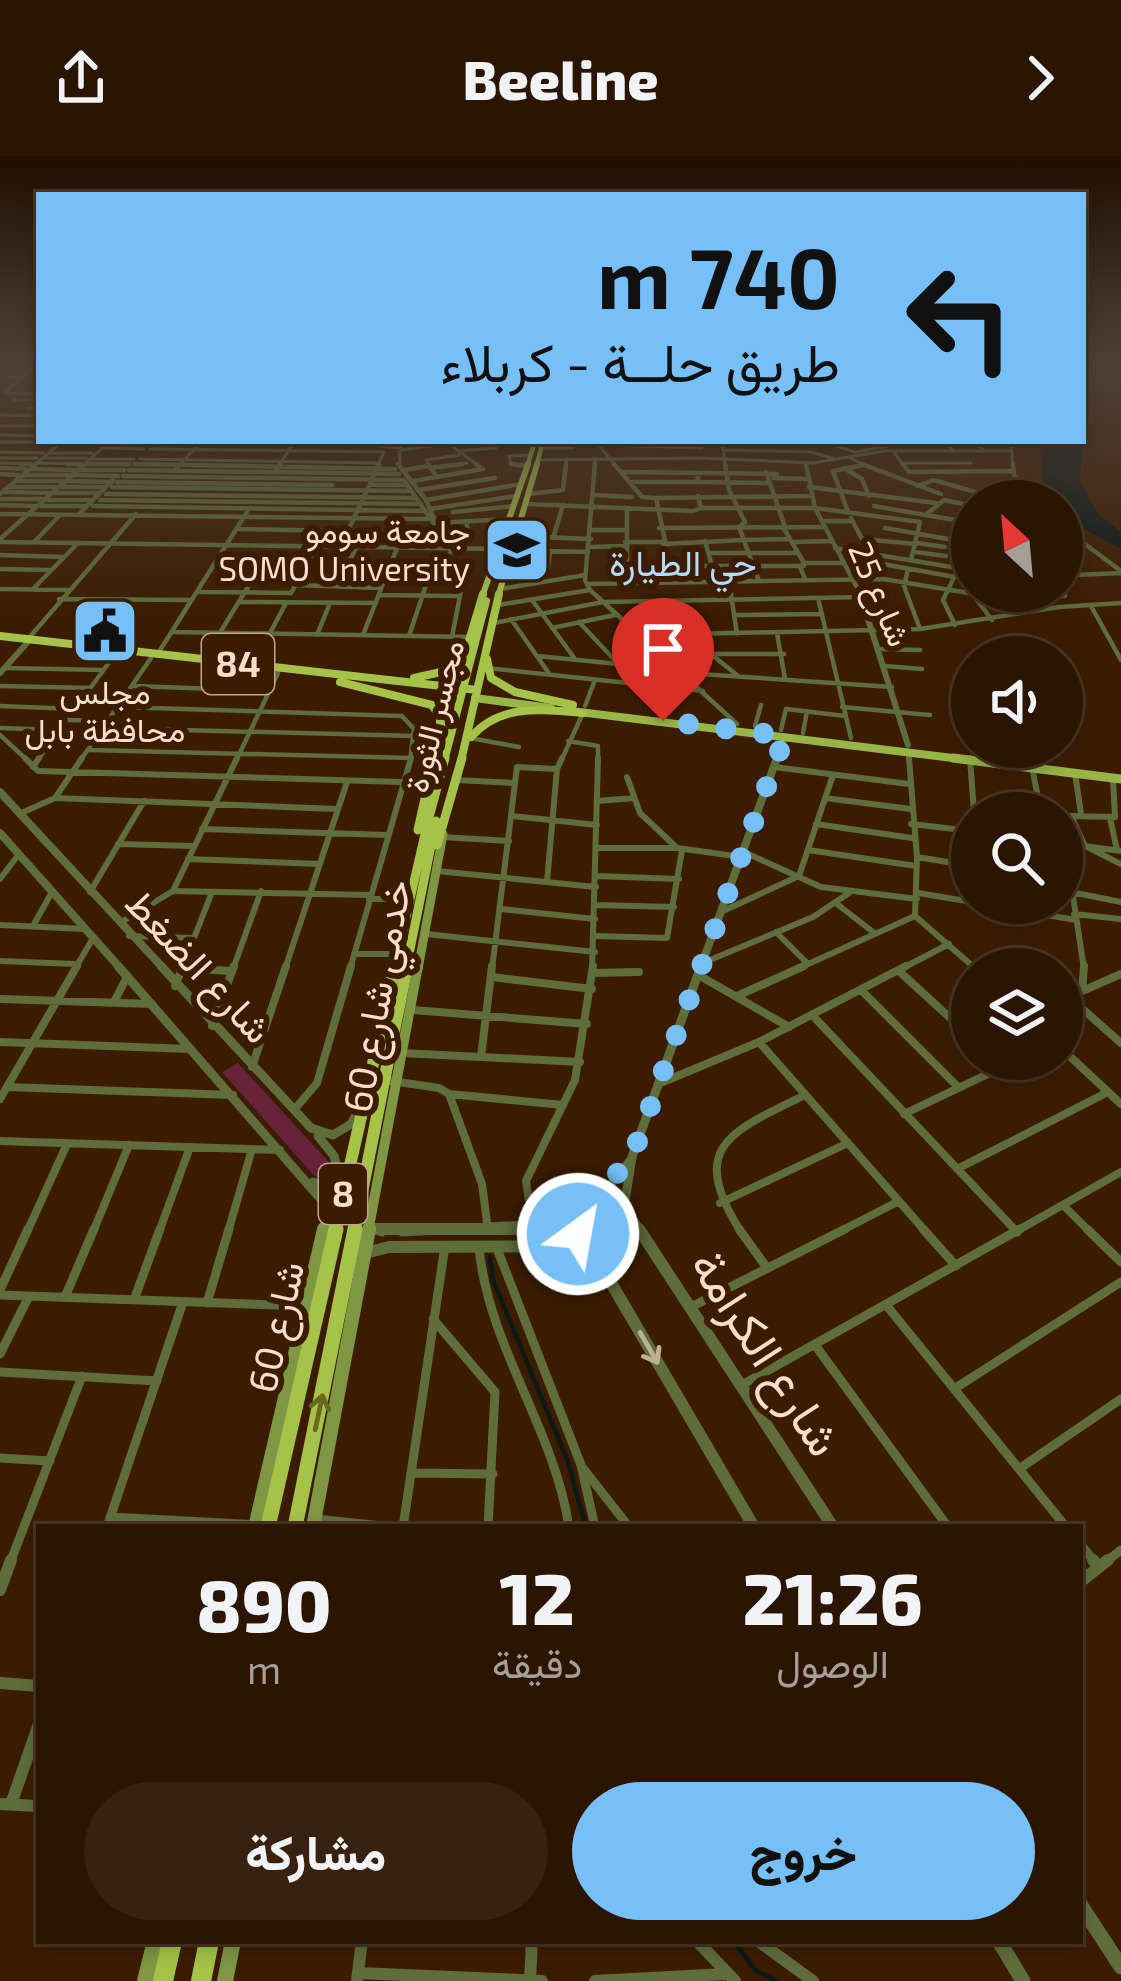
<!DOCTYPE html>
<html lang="ar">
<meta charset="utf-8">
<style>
:root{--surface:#2c1500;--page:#38220f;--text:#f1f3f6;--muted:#a69f99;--line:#483422;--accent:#76c0f7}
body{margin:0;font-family:"Exo 2",Vazirmatn,sans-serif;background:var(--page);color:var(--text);direction:rtl;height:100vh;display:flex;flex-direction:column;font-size:45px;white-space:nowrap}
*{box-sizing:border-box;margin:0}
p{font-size:39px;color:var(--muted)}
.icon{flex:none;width:66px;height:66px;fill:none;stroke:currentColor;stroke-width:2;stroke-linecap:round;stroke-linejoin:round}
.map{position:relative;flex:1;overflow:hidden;direction:ltr}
.panel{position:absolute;left:36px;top:1368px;width:1047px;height:420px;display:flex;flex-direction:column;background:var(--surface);border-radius:0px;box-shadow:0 6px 18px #0003,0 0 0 3px var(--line);direction:rtl}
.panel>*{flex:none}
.top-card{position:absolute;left:36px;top:36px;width:1050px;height:252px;border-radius:0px;box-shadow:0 6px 18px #0003,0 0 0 3px var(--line);direction:rtl;background:#76c0f7;color:#111;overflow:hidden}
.needle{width:78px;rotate:334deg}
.controls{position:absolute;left:951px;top:324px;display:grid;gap:24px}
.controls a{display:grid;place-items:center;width:132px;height:132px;border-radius:50%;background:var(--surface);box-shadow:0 6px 18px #0003,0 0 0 3px var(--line);font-size:60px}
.pin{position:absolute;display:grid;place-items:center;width:102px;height:102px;color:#fff;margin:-123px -51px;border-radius:50% 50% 50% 0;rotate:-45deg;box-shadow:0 0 12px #0007}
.pin .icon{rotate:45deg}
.me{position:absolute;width:132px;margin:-66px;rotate:32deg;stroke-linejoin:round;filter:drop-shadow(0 0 9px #0008)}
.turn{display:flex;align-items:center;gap:42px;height:252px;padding:0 48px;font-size:54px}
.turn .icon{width:156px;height:156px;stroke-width:2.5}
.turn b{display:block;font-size:84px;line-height:102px}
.eta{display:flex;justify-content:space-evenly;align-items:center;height:204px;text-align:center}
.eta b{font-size:72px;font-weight:800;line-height:84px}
.cta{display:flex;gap:24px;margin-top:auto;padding:24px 48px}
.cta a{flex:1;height:138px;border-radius:72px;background:var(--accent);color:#111;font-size:48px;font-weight:800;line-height:138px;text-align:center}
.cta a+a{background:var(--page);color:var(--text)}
header{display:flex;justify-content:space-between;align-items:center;height:156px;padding:0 48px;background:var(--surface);font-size:54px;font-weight:800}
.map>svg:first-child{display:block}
</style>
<header><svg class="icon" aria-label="forward" viewBox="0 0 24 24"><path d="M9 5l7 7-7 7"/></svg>Beeline<svg class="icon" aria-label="share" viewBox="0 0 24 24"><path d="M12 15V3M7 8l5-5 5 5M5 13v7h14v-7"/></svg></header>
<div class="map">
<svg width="1121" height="1825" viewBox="0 0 1121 1825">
<rect width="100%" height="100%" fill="#3b1c00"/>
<!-- green -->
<path fill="#652239" d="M238,907L337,1015L333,1025H319L222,916Z"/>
<!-- water -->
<path fill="#0a1816" d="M1083,280L1084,282C1081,295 1083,313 1079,325L1100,360L1121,376V393L1081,371L1062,354V345H1054C1039,325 1038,308 1046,285H1083Z"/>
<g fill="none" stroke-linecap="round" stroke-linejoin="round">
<!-- stream -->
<path stroke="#0a1816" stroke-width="4.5" d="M490,1101L493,1124L568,1306L586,1371
M734,1785L755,1814L776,1825"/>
<!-- minor-far5 -->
<path stroke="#5f6d3b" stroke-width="3" d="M39,208L4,237H39
M0,211H5
M0,221H21
M14,244H39
M27,252H39
M0,259L39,260
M0,270H39
M0,279L39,280
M400,285V311
M595,285L617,311
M822,285L855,296
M0,286H57
M344,286L401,292
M62,287H103
M155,287L238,289
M722,287L726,311
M722,287L798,289
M601,289L702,292
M452,290L480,311
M103,292L144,293
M541,292H573L575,285
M150,293L384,296L377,311
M401,294L469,285
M724,294L811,296L835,303
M458,295L496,292L494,285
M893,295L905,311
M953,295L947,287H976L984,295
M0,296L44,297
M855,296L915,285
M50,297H92
M849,301L868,311
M0,302H37
M44,302H87
M92,303H134
M140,303L378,307
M0,307L31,308
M38,307L80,308
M902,307H971
M86,308H129
M134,308L274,311
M527,310L511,308L509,300L531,299
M32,311L63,285
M81,311L110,285
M178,311L201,285
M278,311L295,285
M430,311L426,304L459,299
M440,311L467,307
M566,311L567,303
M594,311L595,302
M855,311L864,309"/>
<!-- minor-far4 -->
<path stroke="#5f6d3b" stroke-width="4.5" d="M21,308H31
M67,308H80
M86,308H129
M134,308L395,313
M398,308L426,344L436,367L510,363
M428,308L437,321
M476,308L483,313
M511,308L527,310
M595,308L585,424L590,434L737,568
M614,308L642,341L656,342L674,427
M725,308L729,334L745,366L739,371L759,425
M862,308L941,338
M903,308L909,316L1013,315
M0,312L25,313
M430,312L462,308
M844,312L862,323L869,340
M31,313L74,314
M80,314H124
M129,314L399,318
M276,314L280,308
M404,314L429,310
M174,315L181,308
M624,316L777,318
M766,316L785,371
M0,318L18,319
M24,319H68
M74,319L118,320
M123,320L404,324L451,393L446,412
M773,322L807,323
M18,325H62
M68,325L112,326
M413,325L483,313
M117,326L332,329
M632,326H693L698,325V317
M697,326L769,327
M371,329H406
M918,330L934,324L975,336L1019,326
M10,331H55
M61,331H106
M112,331L410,335
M809,331L936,347
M419,334L495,322
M4,336L49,337
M55,337H100
M0,338L36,308
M106,338L416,342
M528,338L563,334L566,308
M594,339L632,341
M657,342L811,340
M0,343H42
M48,344H93
M100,344L421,348
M426,344L521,328
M526,348L693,355L701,352L698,340
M0,349L35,350
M41,350H86
M93,350L424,355
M874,350L972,367
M627,352V410L669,411
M701,352H815L920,366L911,404
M430,353L517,340
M453,356L514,350
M848,356L833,315L864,309
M928,357L944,344L972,350
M0,358L427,363
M79,358L113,324
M972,358L966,375L972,387
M851,362L862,383L916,388
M822,365H852
M466,366L470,381
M783,371L804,407L800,411L805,423
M659,372L825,371
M885,372L959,385L958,413L943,444L955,469
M238,373L437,377
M592,374H624
M516,380L591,383
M553,382L563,349
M0,383L85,308
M743,384L790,383
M705,385L712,410H804
M34,386L60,359
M625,386H662
M792,386L832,385
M917,387L945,391
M663,388L743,384
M589,391L626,390
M340,392L379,308
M835,392L958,412
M512,394L588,396
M915,396L946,400
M710,397H797
M0,399L64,401
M855,403L955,421
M219,407L306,409
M804,407H844
M669,409L712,410
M390,411L465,414L452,481
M0,413L50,414
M908,413L904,430L920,473
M504,418L548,412L550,395
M1073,419L1121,417
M729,425L737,478
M616,427L617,413L627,410
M588,428L883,423L1012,444
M295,429L381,432
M337,430L356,392
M34,432L78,387
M0,433L67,434
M500,433L585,419
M995,435L1065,440L1062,430
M200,436L291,437L316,391
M379,439L457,440
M974,440L992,464
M818,442L851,582
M59,443L192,444
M532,444L575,503
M240,446L376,447
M646,446L737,519
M498,449L590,434
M1091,450L1121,504
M734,459L822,458
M511,463L548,516
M579,466L636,527
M494,467L603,446L862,441
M552,472L615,459
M221,475L262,408
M173,476L469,481
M270,477L286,447
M777,477L785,523
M317,479L330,447
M363,479L397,392
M640,479L920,473L1059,451L1121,447
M409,480L432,411
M28,483L136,358
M880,493L920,494
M712,498H784
M157,499L247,356
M537,500L619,508
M885,510L922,513
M5,512L103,514
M487,512L703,535
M685,517L892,531
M0,530L90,532
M134,530L268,535
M0,550L75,553
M585,550L595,524
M118,551L402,560L414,573L410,605
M842,551L930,559
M69,564L109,565
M755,570L761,549
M0,572L60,574
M104,572L415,580
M781,574L786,553L845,560
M803,577L807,555
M0,579L28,605
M470,582L519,591
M568,585L598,590V605
M89,594L411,602
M908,595L909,605
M37,605L116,497
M80,605L151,502
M236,605L278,517
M561,605L583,557"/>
<!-- minor-far3 -->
<path stroke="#5f6d3b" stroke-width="6" d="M25,602L38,615L401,626
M909,602L917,701L915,760
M970,602L974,657
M33,611L39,602
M774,611L909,628
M1032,611L1041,657
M1075,617L1081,658
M627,621L640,657L676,691
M1113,622L1115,661L1071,660L1085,690L1121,708
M457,624L515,627
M55,642L337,653
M825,642L911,653
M597,645L634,642
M19,658L55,642L82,602
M512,660L597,669
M1110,662L1117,694
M816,668L912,682
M911,668L972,675
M202,673L387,679
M442,681L509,685
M1063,687L1121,695
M1065,687L1084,813
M118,688L194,690
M597,692H677L742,701
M808,694L916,710
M744,696L821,731L917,743
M917,701L972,710
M188,703L320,708
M437,715L596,731
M597,720L679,723
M0,723L19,698
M547,726L557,613L562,602
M173,735L371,739
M90,736L144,645
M1071,736L1121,746
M918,737L972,746
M369,743H407
M975,747L1076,764
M837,748L873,776
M596,749L674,751
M502,753L595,763
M723,755L799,720L833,619
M1074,758L1121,763
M915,760L976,813
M120,767L173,735L237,602
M0,769L85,773
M33,770L52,736
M776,776L808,808
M426,778L595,796
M129,780L194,782
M596,780L667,782L682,694
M354,798H395
M0,805L76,808
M705,806L813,761L849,737
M182,812L198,813
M75,813L93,782
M182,813L212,736
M233,813L261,735
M285,813L347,626
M350,813L411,602
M492,813L517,611L557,613
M592,813L598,602
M797,813L915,760
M901,813L949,788"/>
<!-- minor-far2 -->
<path stroke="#5f6d3b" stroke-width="8" d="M973,810L976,813
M182,812L231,815
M900,816L972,882
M594,817L639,816
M700,820L789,871
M492,821L592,833
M175,830L183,810
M862,835L959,932
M1082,835L1084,810
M737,840L804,810
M1069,841L1121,887
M0,843L152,848
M1062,844L1121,818
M114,846L127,821
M413,854L587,868
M814,861L1017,1076
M212,870L234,810
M0,886L190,893
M759,886L906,810
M1062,893L1121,948
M402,897L580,906
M481,901L492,810
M252,911L286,810
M385,924L439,932L449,938L482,1028L488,1074
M663,926L759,886L926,1076
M7,931L233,939
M449,938L563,949
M0,943L77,810
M294,954L317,927L351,810
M904,958L1019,903
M0,985L280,994
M957,1013L1108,936
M720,1047L848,987
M1063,1049L1090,1076
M533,1071L526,1025L575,924L593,810
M27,1076L67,988
M93,1076L129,989
M159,1076L190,991
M228,1076L252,993
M741,1076C687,990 730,976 805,939
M839,1076L899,1045
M1015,1076L1121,1016"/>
<!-- minor-far1 -->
<path stroke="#5f6d3b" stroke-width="9" d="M739,1073L767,1112
M923,1073L956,1110
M1014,1073L1017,1076
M1087,1073L1121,1106
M496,1090L581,1309L595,1371
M479,1092C489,1192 554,1272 569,1371
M0,1134L28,1073
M0,1139L304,1150
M65,1141L94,1073
M134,1144L160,1073
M207,1147L229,1073
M887,1150L1066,1371
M691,1151L845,1073
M433,1163L495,1236L488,1371
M815,1189L948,1371
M0,1198L29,1140
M0,1216L157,1225
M742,1229L1020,1073
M954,1233L1121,1126
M0,1302L50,1305
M582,1311L629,1371
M1019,1313L1121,1243
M411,1317L493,1318
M110,1361L259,1369
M316,1363L391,1371
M107,1371L183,1146
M403,1371L445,1090
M1080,1388L1096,1407
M10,1407L82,1220
M1104,1407L1121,1394"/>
<!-- minor -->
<path stroke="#5f6d3b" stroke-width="12" d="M1093,1404L1099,1411
M1080,1426L1108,1404
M0,1434L11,1404
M0,1527L39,1530
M0,1648L39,1650
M11,1648L39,1568
M697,1785L735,1825
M758,1785L813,1825
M358,1817L542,1825
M530,1824L532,1785
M357,1825L362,1785
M595,1825L726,1818"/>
<!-- tertiary-far6 -->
<path stroke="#5f6d3b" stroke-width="3" d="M1011,285L1013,311
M538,304L700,302L813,307L884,295H1010"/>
<!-- tertiary-far5 -->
<path stroke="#5f6d3b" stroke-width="4.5" d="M806,308L815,352L862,441
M1013,308L1014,319L1036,345
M1062,371L1121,415
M0,386L501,393"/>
<!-- tertiary-far4 -->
<path stroke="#5f6d3b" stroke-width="6" d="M860,438L908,589
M0,517L27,487
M776,605L785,580"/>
<!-- tertiary-far3 -->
<path stroke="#5f6d3b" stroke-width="8" d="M0,636L164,813
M0,677L121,813
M700,813L777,602"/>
<!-- tertiary-far2 -->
<path stroke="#5f6d3b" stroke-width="9" d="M118,810L332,1056
M161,810L311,972L333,979L351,968L359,954
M313,1026L327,1030L339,1021L334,1000L318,980
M579 1070a27 27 0 1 1 54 0a27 27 0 1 1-54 0Z
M595,1047L629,1006
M624,1051L632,1001L701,810
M634,1065L641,1076
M368,1072L382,1076
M402,1076L578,1066"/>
<!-- tertiary-far1 -->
<path stroke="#5f6d3b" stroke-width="12" d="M370,1073H514
M639,1073L833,1371
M590,1091L754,1371
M361,1098L389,1091L589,1090"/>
<!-- tertiary -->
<path stroke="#5f6d3b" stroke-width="15" d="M1080,1748L1121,1811
M999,1785L1023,1825"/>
<!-- secondary-far3 -->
<path stroke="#7f9643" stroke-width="9" d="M418,813L443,678"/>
<!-- secondary-far2 -->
<path stroke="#7f9643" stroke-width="10" d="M324,1076L329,1052
M368,1076L418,810"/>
<!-- secondary-far1 -->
<path stroke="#7f9643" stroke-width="14" d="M255,1371L324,1073
M313,1371L369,1073"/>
<!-- secondary -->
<path stroke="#7f9643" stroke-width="16" d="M145,1825L155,1785
M225,1825L233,1785"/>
<!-- primary-far1 -->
<path stroke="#98b547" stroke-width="8" d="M475,542L551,552
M571,555L977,605"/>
<!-- primary -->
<path stroke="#98b547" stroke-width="9" d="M953,602L1121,623"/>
<!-- trunk-far6 -->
<path stroke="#a4c348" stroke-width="4.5" d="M527,311L535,285
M536,311L543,286"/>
<!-- trunk-far5 -->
<path stroke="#a4c348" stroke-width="6" d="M482,441L528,308
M498,441L537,308"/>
<!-- trunk-far4 -->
<path stroke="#a4c348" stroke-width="8" d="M0,480L477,534
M487,503L491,522L515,536L573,549
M414,522L441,516L459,502
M340,526L432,549L440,561V576
M471,581C501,547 542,554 583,557
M433,605L483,438
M461,605L499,438"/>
<!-- trunk-far3 -->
<path stroke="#a4c348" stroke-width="9" d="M418,674L434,602
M437,689L462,602
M394,813L428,665
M406,813L436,665"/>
<!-- trunk-far2 -->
<path stroke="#a4c348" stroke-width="12" d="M335,1076L395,810
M354,1076L407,810"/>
<!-- trunk-far1 -->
<path stroke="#a4c348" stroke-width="15" d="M268,1371L336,1073
M295,1371L355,1073"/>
<!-- trunk -->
<path stroke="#a4c348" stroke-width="20" d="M163,1825L172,1785
M201,1825L209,1785"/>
<!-- trunk-bridge-far1 -->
<path stroke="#a4c348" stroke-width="8" d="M444,605L486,445"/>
<!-- trunk-bridge -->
<path stroke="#a4c348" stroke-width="9" d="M428,665L445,602"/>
</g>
<!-- one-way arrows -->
<defs><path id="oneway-shaft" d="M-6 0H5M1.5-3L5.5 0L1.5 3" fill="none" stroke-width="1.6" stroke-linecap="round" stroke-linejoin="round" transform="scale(3)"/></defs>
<use stroke="#bdb190" href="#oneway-shaft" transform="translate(649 1192) rotate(60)"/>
<use stroke="#6a6720" href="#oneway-shaft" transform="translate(319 1256) rotate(-78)"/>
<!-- sky -->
<linearGradient id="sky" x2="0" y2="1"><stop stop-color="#200f00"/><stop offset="0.45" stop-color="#4f4037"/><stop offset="1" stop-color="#4f4037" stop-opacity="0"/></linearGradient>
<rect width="1121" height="462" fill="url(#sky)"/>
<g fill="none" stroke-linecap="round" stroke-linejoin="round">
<!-- route -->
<path stroke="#76c0f7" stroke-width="21" stroke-dasharray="0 37.8" d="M578,1078L579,1060L632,1001L785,580L663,565"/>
</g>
<!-- icons -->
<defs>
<g id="university-square" transform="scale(3.45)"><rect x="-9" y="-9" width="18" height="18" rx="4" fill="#76c0f7" stroke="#3b1c00"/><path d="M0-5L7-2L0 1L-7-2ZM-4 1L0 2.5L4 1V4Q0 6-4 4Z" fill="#111"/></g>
<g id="civic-square" transform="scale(3.45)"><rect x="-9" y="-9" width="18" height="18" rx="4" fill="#76c0f7" stroke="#3b1c00"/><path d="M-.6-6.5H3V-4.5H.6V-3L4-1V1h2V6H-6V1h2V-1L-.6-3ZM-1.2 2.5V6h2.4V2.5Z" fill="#111"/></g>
</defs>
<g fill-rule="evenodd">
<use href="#university-square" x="517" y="394"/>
<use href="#civic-square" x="105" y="475"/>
</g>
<g text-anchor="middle" stroke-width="12" stroke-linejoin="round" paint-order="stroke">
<!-- far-poi labels -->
<g font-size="33" fill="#fbdfc8" stroke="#3b1c00" text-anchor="end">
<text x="470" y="387">جامعة سومو<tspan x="470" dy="38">SOMO University</tspan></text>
<text x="105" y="548" text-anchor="middle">مجلس<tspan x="105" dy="38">محافظة بابل</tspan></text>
</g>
<!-- far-street labels -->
<g font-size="33" fill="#fbdfc8" stroke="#3b1c00">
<text transform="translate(880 438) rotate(67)" y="12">شارع 25</text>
<text transform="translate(434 560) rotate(-76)" y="12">مجسر الثورة</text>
</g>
<!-- far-neighbourhood labels -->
<g font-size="36" fill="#b3dbfa" stroke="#3b1c00">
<text x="683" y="420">حي الطيارة</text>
</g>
<!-- shield labels -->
<g fill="#3b1c00" stroke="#c1a48c" stroke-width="3">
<rect x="202" y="478" width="72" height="60" rx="9"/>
<rect x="319" y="1008" width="48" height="60" rx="9"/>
</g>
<g font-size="36" font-weight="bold" fill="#fbdfc8">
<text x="238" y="521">84</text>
<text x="343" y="1051">8</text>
</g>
<!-- street labels -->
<g font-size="39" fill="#fbdfc8" stroke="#3b1c00">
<text transform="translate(199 810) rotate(47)" y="14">شارع الضغط</text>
<text transform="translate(377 840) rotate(-80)" y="14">خدمي شارع 60</text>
<text transform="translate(276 1171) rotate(-77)" y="14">شارع 60</text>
</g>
<!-- near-street labels -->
<g font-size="48" fill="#fbdfc8" stroke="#3b1c00">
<text transform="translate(766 1197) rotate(57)" y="17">شارع الكرامة</text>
</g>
</g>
</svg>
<div class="controls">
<a><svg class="needle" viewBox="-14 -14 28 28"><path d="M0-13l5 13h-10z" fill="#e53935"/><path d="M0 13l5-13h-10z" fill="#a69f99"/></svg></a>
<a><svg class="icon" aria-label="sound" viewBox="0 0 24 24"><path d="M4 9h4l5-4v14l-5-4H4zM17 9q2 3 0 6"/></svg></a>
<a><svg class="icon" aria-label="search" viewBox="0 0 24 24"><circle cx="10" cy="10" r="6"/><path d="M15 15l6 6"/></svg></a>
<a><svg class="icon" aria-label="layers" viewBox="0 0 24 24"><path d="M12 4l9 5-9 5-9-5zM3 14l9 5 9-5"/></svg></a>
</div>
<div class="pin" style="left:663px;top:565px;background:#d93025"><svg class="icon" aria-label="arrive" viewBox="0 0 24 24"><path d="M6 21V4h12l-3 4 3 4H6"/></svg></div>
<svg class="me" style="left:578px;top:1078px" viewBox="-20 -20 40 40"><circle r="17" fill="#76c0f7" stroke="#fff" stroke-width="3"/><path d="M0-11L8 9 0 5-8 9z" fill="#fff"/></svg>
<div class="top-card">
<div class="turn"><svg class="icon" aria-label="left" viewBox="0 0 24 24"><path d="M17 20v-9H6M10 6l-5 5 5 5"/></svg><div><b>740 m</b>طريق حلــة - كربلاء</div></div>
</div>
<section class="panel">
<div class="eta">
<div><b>21:26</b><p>الوصول</p></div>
<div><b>12</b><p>دقيقة</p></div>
<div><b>890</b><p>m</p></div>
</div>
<div class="cta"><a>خروج</a><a>مشاركة</a></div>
</section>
</div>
